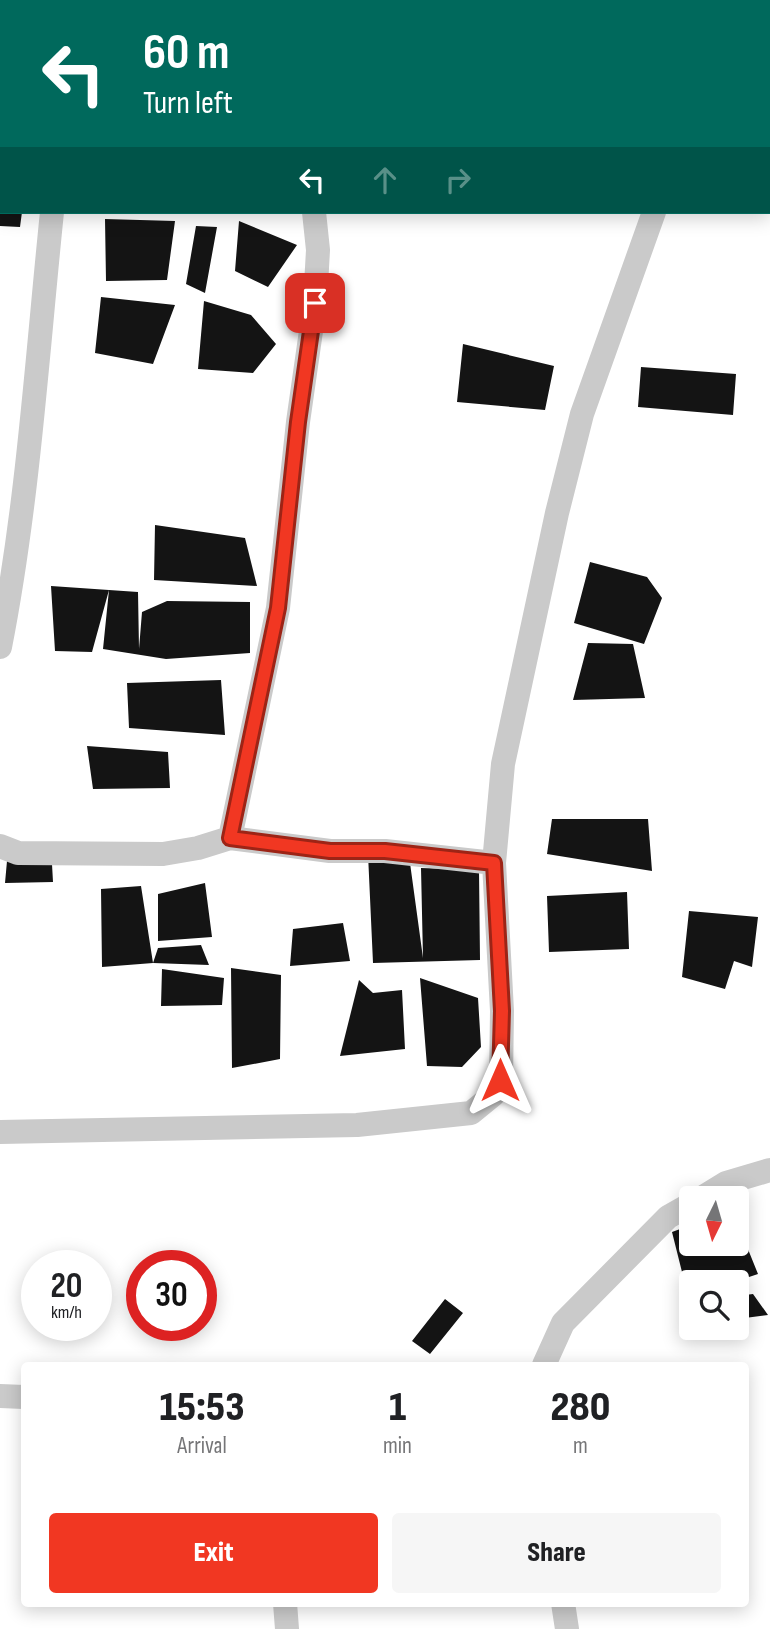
<!DOCTYPE html>
<style>
:root{--surface:#fff;--page:#f6f6f6;--text:#202124;--muted:#757577;--accent:#f13722}
body{margin:0;font-family:"Sofia Sans Condensed",sans-serif;background:var(--page);color:var(--text);height:100vh;display:flex;flex-direction:column;font-size:26px;white-space:nowrap}
*{box-sizing:border-box;margin:0}
p{font-size:23px;color:var(--muted)}
.icon{flex:none;width:38px;height:38px;fill:none;stroke:currentColor;stroke-width:2;stroke-linecap:round;stroke-linejoin:round}
.map{position:relative;flex:1;overflow:hidden}
.panel{position:absolute;left:21px;top:1362px;width:728px;height:245px;display:flex;flex-direction:column;background:var(--surface);border-radius:7px;box-shadow:0 4px 18px #0003}
.panel>*{flex:none}
.banner{position:absolute;left:0px;top:0px;width:770px;height:214px;box-shadow:0 4px 18px #0003;background:#00695c;color:#fff;overflow:hidden}
.needle{width:46px;rotate:185deg}
.buttons{position:absolute;left:679px;top:1186px;display:grid;gap:14px}
.buttons a{display:grid;place-items:center;width:70px;height:70px;border-radius:7px;background:var(--surface);box-shadow:0 4px 18px #0003;font-size:35px}
.speed{position:absolute;left:21px;top:1250px;display:flex;gap:14px;font-size:35px;font-weight:700;text-align:center}
.speed>*{display:grid;place-content:center;width:91px;height:91px;border-radius:50%;background:var(--surface);box-shadow:0 4px 18px #0003;line-height:1}
.speed small{font-size:18px;font-weight:400}
.speed .limit{border:10px solid #d22;background:#fff;color:#111}
.pin{position:absolute;display:grid;place-items:center;width:60px;height:60px;color:#fff;margin:-30px;border-radius:14px;box-shadow:0 4px 10px #0006}
.me{position:absolute;width:77px;margin:-38px;rotate:0deg;stroke-linejoin:round;filter:drop-shadow(0 0 5px #0008)}
.turn{display:flex;align-items:center;gap:24px;height:147px;padding:0 28px;font-size:32px}
.turn .icon{width:91px;height:91px;stroke-width:2.5}
.turn b{display:block;font-size:49px;line-height:60px}
.lanes{display:flex;align-items:center;height:66px;padding:0 28px;background:#0003;justify-content:center;gap:35px;direction:ltr}
.lanes .off{opacity:.35}
.eta{display:flex;justify-content:space-evenly;align-items:center;height:119px;text-align:center}
.eta b{font-size:42px;font-weight:800;line-height:49px}
.cta{display:flex;gap:14px;margin-top:auto;padding:14px 28px}
.cta a{flex:1;height:80px;border-radius:7px;background:var(--accent);color:#fff;font-size:28px;font-weight:800;line-height:80px;text-align:center}
.cta a+a{background:var(--page);color:var(--text)}
.map>svg:first-child{display:block}
</style>
<div class="map">
<svg width="770" height="1629" viewBox="0 0 770 1629">
<rect width="100%" height="100%" fill="#fff"/>
<!-- building -->
<path fill="#141414" d="M0,212H22L20,227L0,226Z
M105,219L175,221L167,280L106,281Z
M239,221L297,245L268,287L235,271Z
M196,226L217,227L205,293L186,284Z
M101,297L175,305L153,364L95,353Z
M204,301L251,315L276,344L253,373L198,369Z
M463,344L554,366L545,410L457,402Z
M641,367L736,374L733,415L638,407Z
M155,525L245,538L257,586L154,580Z
M590,562L647,577L662,598L644,644L574,623Z
M51,586L109,590L92,652L55,651Z
M109,590L138,592L139,649L142,612L167,601L250,602V653L166,659L103,649Z
M588,643L633,644L645,698L573,700Z
M221,680L225,735L129,728L127,683Z
M87,746L168,752L170,788L93,789Z
M552,819H648L652,871L547,854Z
M368,854L410,863L423,958L421,868L479,870L480,960L373,963Z
M7,861L52,864L53,882L5,883Z
M205,883L212,937L158,941V894Z
M141,886L153,963L158,948L201,945L209,965L153,963L102,967L101,889Z
M627,892L629,949L549,952L547,896Z
M689,911L758,917L752,967L734,961L725,989L682,977Z
M343,923L350,961L290,966L293,929Z
M231,968L281,975L280,1059L232,1068Z
M162,969L224,978L222,1005L161,1006Z
M420,978L478,998L481,1047L462,1067L427,1066Z
M359,980L373,993L402,990L405,1049L340,1056Z
M737,1222L758,1274L731,1283H691V1295L688,1296L672,1232L691,1225V1244H737Z
M753,1294L768,1315L737,1319V1296Z
M445,1299L463,1313L430,1354L412,1341Z"/>
<g fill="none" stroke-linecap="round" stroke-linejoin="round">
<!-- minor -->
<path stroke="#cacaca" stroke-width="24" d="M627,0L631,2
M81,2V0
M0,647C28,504 37,357 52,212
M230,838L278,608L298,422L315,303L318,250L314,212
M0,846L18,853L163,854L198,848L230,838L330,851H385L494,863
M0,1132L357,1125L471,1113L493,1095L501,1080L502,1011L494,863L503,764L557,513L582,414L654,212
M700,1199L726,1183L770,1170
M544,1365L563,1323L668,1217L691,1204
M0,1396L24,1397
M285,1603L287,1629
M563,1603L567,1629"/>
</g>
<g fill="none" stroke-linecap="round" stroke-linejoin="round">
<!-- route casing -->
<g stroke="#9d2416" stroke-width="18">
<path id="route" d="M315,303L298,422L278,608L230,838L330,851H385L494,863L502,1011L500,1080"/>
</g>
<!-- route -->
<use href="#route" stroke="#f13722" stroke-width="12"/>
</g>
</svg>
<div class="buttons">
<a><svg class="needle" viewBox="-14 -14 28 28"><path d="M0-13l5 13h-10z" fill="#e53935"/><path d="M0 13l5-13h-10z" fill="#757577"/></svg></a>
<a><svg class="icon" aria-label="search" viewBox="0 0 24 24"><circle cx="10" cy="10" r="6"/><path d="M15 15l6 6"/></svg></a>
</div>
<div class="speed"><div>20<small>km/h</small></div><div class="limit">30</div></div>
<div class="pin" style="left:315px;top:303px;background:#d93025"><svg class="icon" aria-label="arrive" viewBox="0 0 24 24"><path d="M6 21V4h12l-3 4 3 4H6"/></svg></div>
<svg class="me" style="left:500px;top:1080px" viewBox="-20 -20 40 40"><path d="M0-17L14 15 0 8-14 15z" fill="#f13722" stroke="#fff" stroke-width="4"/></svg>
<div class="banner">
<div class="turn"><svg class="icon" aria-label="left" viewBox="0 0 24 24"><path d="M17 20v-9H6M10 6l-5 5 5 5"/></svg><div><b>60 m</b>Turn left</div></div>
<div class="lanes"><svg class="icon" aria-label="left" viewBox="0 0 24 24"><path d="M17 20v-9H6M10 6l-5 5 5 5"/></svg><svg class="icon off" aria-label="ahead" viewBox="0 0 24 24"><path d="M12 20V5M6 11l6-6 6 6"/></svg><svg class="icon off" aria-label="right" viewBox="0 0 24 24"><path d="M7 20v-9h11M14 6l5 5-5 5"/></svg></div>
</div>
<section class="panel">
<div class="eta">
<div><b>15:53</b><p>Arrival</p></div>
<div><b>1</b><p>min</p></div>
<div><b>280</b><p>m</p></div>
</div>
<div class="cta"><a>Exit</a><a>Share</a></div>
</section>
</div>
